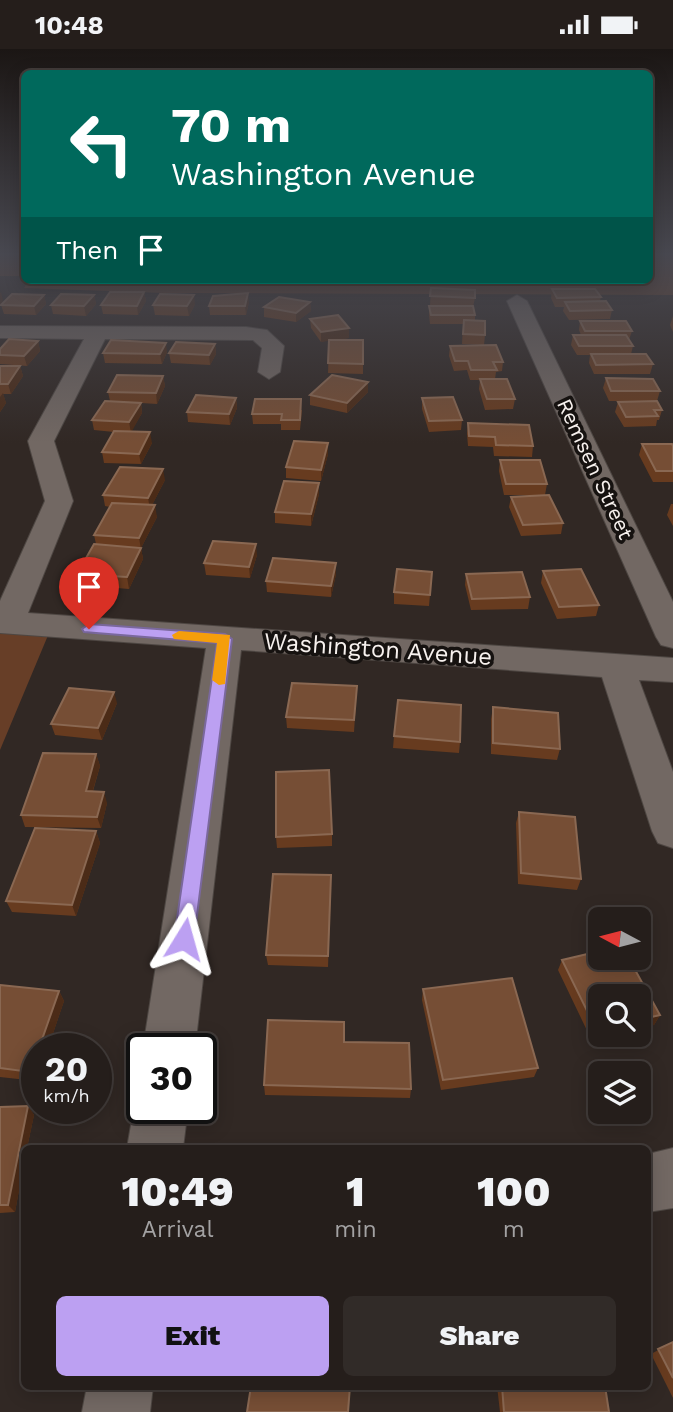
<!DOCTYPE html>
<style>
:root{--surface:#251e1b;--page:#312b28;--text:#f1f3f6;--muted:#a3a2a3;--line:#423c3a;--accent:#bca0f2}
body{margin:0;font-family:"Work Sans",sans-serif;background:var(--page);color:var(--text);height:100vh;display:flex;flex-direction:column;font-size:26px;white-space:nowrap}
*{box-sizing:border-box;margin:0}
p{font-size:23px;color:var(--muted)}
.icon{flex:none;width:38px;height:38px;fill:none;stroke:currentColor;stroke-width:2;stroke-linecap:round;stroke-linejoin:round}
.map{position:relative;flex:1;overflow:hidden}
.side{position:absolute;left:21px;top:1096px;width:630px;height:245px;display:flex;flex-direction:column;background:var(--surface);border-radius:10px;box-shadow:0 4px 18px #0003,0 0 0 2px var(--line)}
.side>*{flex:none}
.guide{position:absolute;left:21px;top:21px;width:632px;height:214px;border-radius:10px;box-shadow:0 4px 18px #0003,0 0 0 2px var(--line);background:#00695c;color:#fff;overflow:hidden}
.needle{width:46px;rotate:277deg}
.controls{position:absolute;left:588px;top:858px;display:grid;gap:14px}
.controls a{display:grid;place-items:center;width:63px;height:63px;border-radius:10px;background:var(--surface);box-shadow:0 4px 18px #0003,0 0 0 2px var(--line);font-size:35px}
.speed{position:absolute;left:21px;top:984px;display:flex;gap:14px;font-size:35px;font-weight:700;text-align:center}
.speed>*{display:grid;place-content:center;width:91px;height:91px;border-radius:50%;background:var(--surface);box-shadow:0 4px 18px #0003,0 0 0 2px var(--line);line-height:1}
.speed small{font-size:18px;font-weight:400}
.speed .limit{border:4px solid #111;border-radius:10px;background:#fff;color:#111}
.pin{position:absolute;display:grid;place-items:center;width:60px;height:60px;color:#fff;margin:-72px -30px;border-radius:50% 50% 50% 0;rotate:-45deg;box-shadow:0 0 7px #0007}
.pin .icon{rotate:45deg}
.me{position:absolute;width:77px;margin:-38px;rotate:8deg;stroke-linejoin:round;filter:drop-shadow(0 0 5px #0008)}
.turn{display:flex;align-items:center;gap:24px;height:147px;padding:0 35px;font-size:32px}
.turn .icon{width:91px;height:91px;stroke-width:2.5}
.turn b{display:block;font-size:49px;line-height:60px}
.then{display:flex;align-items:center;height:66px;padding:0 35px;background:#0003;gap:14px;font-size:26px}
.eta{display:flex;justify-content:space-evenly;align-items:center;height:119px;text-align:center}
.eta b{font-size:42px;font-weight:800;line-height:49px}
.cta{display:flex;gap:14px;margin-top:auto;padding:14px 35px}
.cta a{flex:1;height:80px;border-radius:10px;background:var(--accent);color:#111;font-size:28px;font-weight:800;line-height:80px;text-align:center}
.cta a+a{background:var(--page);color:var(--text)}
.status{display:flex;justify-content:space-between;align-items:center;height:49px;padding:0 35px;background:var(--surface);direction:ltr}
.status svg{height:19px;fill:currentColor}
.map>svg:first-child{display:block}
</style>
<div class="status"><b>10:48</b><svg viewBox="0 0 49 12"><path d="M0 12V9h3v3zM5 12V6h3v6zM10 12V3h3v9zM15 12V0h3v12zM26 1h20v11H26zM47 4h2v5h-2z"/></svg></div>
<div class="map">
<svg width="673" height="1363" viewBox="0 0 673 1363">
<rect width="100%" height="100%" fill="#312824"/>
<!-- green -->
<path fill="#673e27" d="M0,203H24V227H0Z
M649,203H673V246L164,244L24,239L29,231H649Z
M0,580L49,584L0,701Z"/>
<g fill="none" stroke-linecap="round" stroke-linejoin="round">
<!-- minor casing -->
<g stroke="#4e4743" stroke-width="2">
<path id="minor" d="M517,246L527,252L673,553V599L661,596L656,588L507,252Z
M0,277L246,278L267,281L284,297L280,323L269,330L258,323L262,299L253,291L105,290L54,392L73,452L28,564L673,609V633L639,631L673,723V799L658,794L652,782L602,628L241,601L195,999H143L206,599L0,584V552L45,452L28,392L84,290L0,289Z
M142,1040V1059H188L183,1099H127L134,1059Z
M673,1099V1159L648,1163V1105Z
M87,1337H153L150,1363H82Z"/>
</g>
<!-- minor -->
<use href="#minor" fill="#726863" fill-rule="evenodd"/>
</g>
<!-- wall -->
<path fill="#673b1f" d="M431,239L475,249L473,258L475,266V271L485,286L484,296L462,295L463,275H430L429,266V257H446L430,256Z
M552,240L601,248L600,252L612,261L610,270L569,271L563,262L564,258H555L551,249Z
M144,243L146,252L138,266L103,265L101,256Z
M44,246L46,255L36,266L4,265L1,256Z
M94,246L96,255L86,267L53,265L51,256Z
M249,253L246,266H210L209,257Z
M310,253L311,262L296,273L264,268V258Z
M195,255L189,267L155,266L153,256Z
M673,267V283L670,276Z
M310,270L349,279V289L332,291H363V325L328,324L329,291L321,293L311,279Z
M580,272L632,282L629,291L633,297L631,305L653,315L650,325H594L589,314L590,306H577L571,296L573,286H581L579,281Z
M38,292L40,302L27,317L0,315V300Z
M215,295L216,305L210,316L171,314L169,304Z
M450,297L503,313L502,322L496,323L495,330L515,350L513,360L485,361L479,340L480,331H470L467,321L454,322L449,307Z
M167,303L162,315L105,314L103,304Z
M0,317H20L23,327L11,345H3L6,354L0,363Z
M163,327L165,337L157,355L141,354L142,364L131,382L152,394L141,415L104,414L102,403L114,383L94,381L92,371L110,352L108,343Z
M606,329L660,342L657,352H609L603,339Z
M368,343L347,364L310,356V346Z
M236,349L237,359L230,376L188,373L187,363Z
M422,349L462,371L461,381L429,383L422,360Z
M618,353L662,361L659,371H657L656,377L624,378L615,363Z
M302,361L300,381H281V375H253L252,365Z
M468,374L533,397L532,408L494,407L493,398L468,397L467,385Z
M642,395L673,397V433H653L639,406Z
M328,405L321,432L286,429V418Z
M500,411L547,435L545,446L563,474L561,485L521,487L509,458L511,448L537,446H504L499,422Z
M165,431L152,456L157,468L141,499L143,510L129,540L80,536L77,525L96,495L94,486L110,458L105,457L103,446Z
M319,434V445L311,477L275,474V463Z
M671,455H673V477L667,466Z
M257,506L250,529L206,526L204,514Z
M543,522L599,556L596,567L557,570L541,534Z
M432,523L429,557L394,555V543Z
M336,525L331,548L267,543L266,532Z
M466,525L530,548L528,560L471,561L465,536Z
M357,637L354,683L287,679L286,668Z
M117,654L102,691L55,686L51,675Z
M493,658L560,700L557,711L491,705V670Z
M394,687L460,693L459,704L393,699Z
M96,705L100,717L93,742L107,754L101,779L25,778L21,766Z
M519,763L581,830L577,841L518,835L516,774Z
M96,782L100,794L76,867L12,863L6,852Z
M332,785V797L277,799L276,788Z
M331,837L328,918L268,916L266,906Z
M562,911L660,966L654,976L600,985H619L592,992L558,921Z
M0,936L59,942L64,952L48,999H37L36,1032L0,1028Z
M423,940L538,1019L534,1028L441,1041L422,951Z
M264,1036L411,1040L410,1049L265,1046Z
M28,1057L34,1066L27,1099H24V1114L15,1163L0,1164V1058Z
M673,1293V1349L651,1305Z
M497,1337H605L609,1363H500Z"/>
<!-- shaded-wall -->
<path fill="#4b2b17" d="M1,243L3,252L0,256V244Z
M144,243L146,252L138,266L137,257Z
M248,244L249,253L246,266L245,257Z
M44,246L46,255L36,266L34,257Z
M94,246L96,255L86,267L84,257Z
M194,246L195,255L189,267L187,257Z
M310,253L311,262L296,273V264Z
M349,279V289L321,293V283Z
M38,292L40,302L27,317L24,307Z
M166,294L167,303L162,315L160,305Z
M215,295L216,305L210,316L209,306Z
M20,317L23,327L11,345L8,335Z
M163,327L165,337L157,355L156,344Z
M368,333V343L347,364V354Z
M3,344L6,354L0,363V348Z
M236,349L237,359L230,376L229,365Z
M141,354L142,364L131,384L129,373Z
M150,383L152,394L141,415L139,405Z
M328,394V405L321,432V421Z
M163,420L165,431L150,460L148,449Z
M319,434V445L311,477V465Z
M155,456L157,468L141,499L143,510L129,540L127,528L141,500L139,489Z
M256,495L257,506L250,529L249,518Z
M336,514V525L331,548V537Z
M114,643L117,654L102,691L98,679Z
M96,705L100,717L89,754L86,742Z
M104,743L107,754L101,779L97,768Z
M96,782L100,794L76,867L72,856Z
M59,942L64,952L48,999H39Z
M660,966L654,976L639,980V971Z
M600,981V985H619L592,992L597,982Z
M37,1005V1030L36,1032L30,1023Z
M28,1057L34,1066L27,1099H24V1114L15,1163L8,1156Z"/>
<!-- building -->
<path fill="#764e35" stroke="#8a6852" stroke-width="2" d="M431,239L475,241V249L430,247Z
M552,240H595L601,248L557,249Z
M110,243H144L137,257L101,256Z
M248,244L245,257H209L213,247Z
M12,245L44,246L34,257L1,256Z
M61,245L94,246L84,257L51,256Z
M160,245L194,246L187,257L153,256Z
M279,248L310,253L296,264L264,258Z
M606,252L612,261L570,262L565,253Z
M429,257H473L475,266H431Z
M338,266L349,279L321,283L310,270Z
M464,271L485,272V286L463,285Z
M580,272H626L632,282H585Z
M573,286H626L633,297H579Z
M9,290L38,292L24,307L0,306V300Z
M111,291L166,294L160,305L103,304Z
M329,291H363V315L328,314Z
M176,293L215,295L209,306L169,304Z
M496,296L503,313H493L497,321H471L468,312H455L450,297Z
M591,305H646L653,315L596,316Z
M0,317H20L8,335H0Z
M117,326L163,327L156,344L108,343Z
M332,326L368,333L347,354L310,346Z
M606,329L653,330L660,342H611Z
M480,330H507L515,350H487Z
M196,346L236,349L229,365L187,363Z
M453,348L462,371L429,372L422,349Z
M255,350H301L300,371H281L282,365H252Z
M105,352L141,354L129,373L92,371Z
M657,352L662,361H654L658,367L626,368L618,353Z
M468,374L529,376L533,397L496,396L495,388L469,387Z
M114,382L150,383L139,405L102,403Z
M294,392L328,394L321,421L286,418Z
M642,395H672L673,397V422H656Z
M500,411H540L547,435H506Z
M120,418L163,420L148,449L103,446Z
M284,432L319,434L311,465L275,463Z
M549,446L563,474L523,476L511,448Z
M112,454L155,456L139,489L94,486Z
M213,492L256,495L249,518L204,514Z
M94,495L141,499L127,528L77,525Z
M273,509L336,514L331,537L266,532Z
M397,520L432,523L430,546L394,543Z
M581,520L599,556L559,558L543,522Z
M522,523L530,548L472,550L466,525Z
M292,634L357,637L354,671L286,668Z
M69,639L114,643L98,679L51,675Z
M398,651L461,656L460,693L394,687Z
M493,658L558,664L560,700L493,694Z
M43,704L96,705L86,742L104,743L97,768L21,766Z
M329,721L332,785L276,788V723Z
M519,763L575,768L581,830L521,824Z
M35,779L96,782L72,856L6,852Z
M273,825L331,826L328,907L266,906Z
M600,902V908H628L660,966L639,971V947H600V981L597,982L562,911Z
M512,929L538,1019L443,1031L423,940Z
M0,936L59,942L39,999H37V1005L30,1023L0,1019Z
M268,971L344,973V993L409,994L411,1040L264,1036Z
M28,1057L8,1156H0V1058Z
M673,1293V1329L658,1300Z
M251,1337H350L348,1363H247Z
M502,1337H605L609,1363H504Z"/>
<!-- sky -->
<linearGradient id="sky" x2="0" y2="1"><stop stop-color="#1b1614"/><stop offset="0.52" stop-color="#484850"/><stop offset="1" stop-color="#484850" stop-opacity="0"/></linearGradient>
<rect width="673" height="394" fill="url(#sky)"/>
<!-- route -->
<path fill="#bca0f2" stroke="#7a689d" stroke-width="2" d="M89,575L225,585L232,590L194,890L191,896L184,899L177,896L174,890L217,594L84,583L82,580Z"/>
<!-- slow -->
<path fill="#f59e0b" d="M179,582L230,586L225,635L219,636L212,631L217,594L174,590L172,586Z"/>
<g text-anchor="middle" stroke-width="7" stroke-linejoin="round" paint-order="stroke">
<!-- far-street labels -->
<g font-size="21" fill="#f7f1ee" stroke="#161210">
<text transform="translate(595 420) rotate(65)" y="7">Remsen Street</text>
</g>
<!-- street labels -->
<g font-size="24" fill="#f7f1ee" stroke="#161210">
<text transform="translate(378 600) rotate(4)" y="8">Washington Avenue</text>
</g>
</g>
</svg>
<div class="controls">
<a><svg class="needle" viewBox="-14 -14 28 28"><path d="M0-13l5 13h-10z" fill="#e53935"/><path d="M0 13l5-13h-10z" fill="#a3a2a3"/></svg></a>
<a><svg class="icon" aria-label="search" viewBox="0 0 24 24"><circle cx="10" cy="10" r="6"/><path d="M15 15l6 6"/></svg></a>
<a><svg class="icon" aria-label="layers" viewBox="0 0 24 24"><path d="M12 4l9 5-9 5-9-5zM3 14l9 5 9-5"/></svg></a>
</div>
<div class="speed"><div>20<small>km/h</small></div><div class="limit">30</div></div>
<div class="pin" style="left:89px;top:580px;background:#d93025"><svg class="icon" aria-label="arrive" viewBox="0 0 24 24"><path d="M6 21V4h12l-3 4 3 4H6"/></svg></div>
<svg class="me" style="left:184px;top:890px" viewBox="-20 -20 40 40"><path d="M0-17L14 15 0 8-14 15z" fill="#bca0f2" stroke="#fff" stroke-width="4"/></svg>
<div class="guide">
<div class="turn"><svg class="icon" aria-label="left" viewBox="0 0 24 24"><path d="M17 20v-9H6M10 6l-5 5 5 5"/></svg><div><b>70 m</b>Washington Avenue</div></div>
<div class="then">Then<svg class="icon" aria-label="arrive" viewBox="0 0 24 24"><path d="M6 21V4h12l-3 4 3 4H6"/></svg></div>
</div>
<section class="side">
<div class="eta">
<div><b>10:49</b><p>Arrival</p></div>
<div><b>1</b><p>min</p></div>
<div><b>100</b><p>m</p></div>
</div>
<div class="cta"><a>Exit</a><a>Share</a></div>
</section>
</div>
